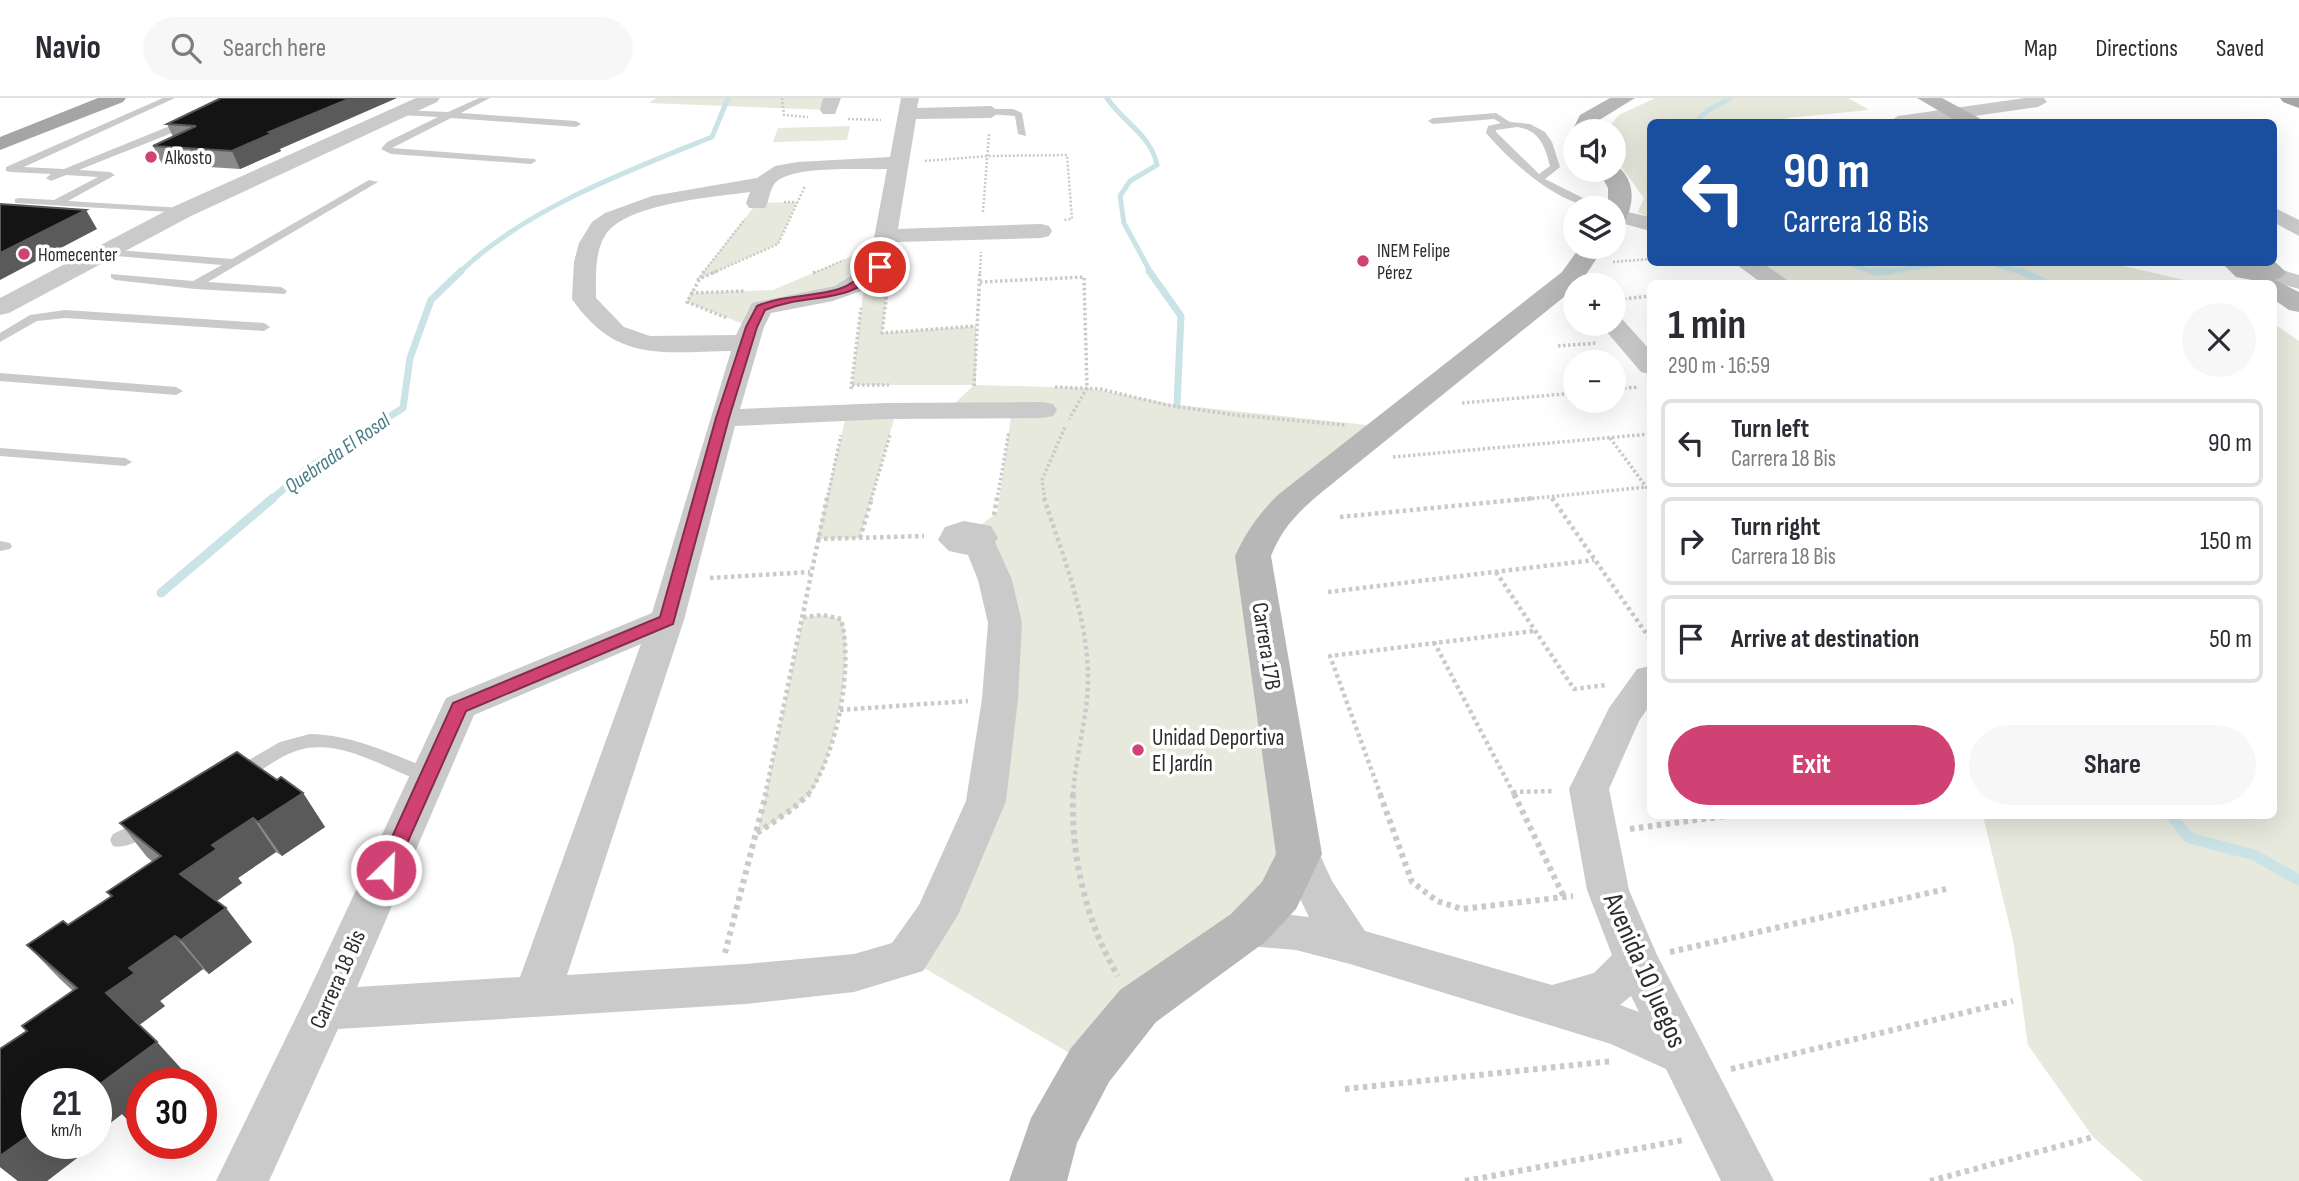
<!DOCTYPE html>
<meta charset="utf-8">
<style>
:root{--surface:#fff;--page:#f7f7f7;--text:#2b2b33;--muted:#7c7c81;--line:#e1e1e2;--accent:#d04273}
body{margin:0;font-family:"Sofia Sans Condensed",sans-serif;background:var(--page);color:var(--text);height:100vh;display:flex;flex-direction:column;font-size:26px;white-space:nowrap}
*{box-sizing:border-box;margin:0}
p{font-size:23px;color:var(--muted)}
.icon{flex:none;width:38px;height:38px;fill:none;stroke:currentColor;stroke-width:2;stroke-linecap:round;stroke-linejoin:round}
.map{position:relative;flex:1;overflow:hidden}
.panel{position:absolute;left:1647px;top:182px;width:630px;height:539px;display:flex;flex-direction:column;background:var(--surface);border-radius:10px;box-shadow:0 7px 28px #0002}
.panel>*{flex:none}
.guide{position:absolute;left:1647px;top:21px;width:630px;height:147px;border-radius:10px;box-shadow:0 7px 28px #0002;background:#1a4fa0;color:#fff;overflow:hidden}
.tools{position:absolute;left:1563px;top:21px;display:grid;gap:14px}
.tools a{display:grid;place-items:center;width:63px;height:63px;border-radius:50%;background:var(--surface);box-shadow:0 7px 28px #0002;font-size:35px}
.speed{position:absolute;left:21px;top:970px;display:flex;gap:14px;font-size:35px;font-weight:700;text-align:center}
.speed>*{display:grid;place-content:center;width:91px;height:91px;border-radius:50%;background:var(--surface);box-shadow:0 7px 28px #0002;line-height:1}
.speed small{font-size:18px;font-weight:400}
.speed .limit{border:10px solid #d22;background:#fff;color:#111}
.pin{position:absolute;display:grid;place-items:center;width:60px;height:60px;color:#fff;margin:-30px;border:4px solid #fff;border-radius:50%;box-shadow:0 2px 7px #0007}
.me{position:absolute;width:77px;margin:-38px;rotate:24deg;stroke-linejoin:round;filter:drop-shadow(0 0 5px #0008)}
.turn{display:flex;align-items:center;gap:24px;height:147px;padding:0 21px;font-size:32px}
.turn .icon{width:91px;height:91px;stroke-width:2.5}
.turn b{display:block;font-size:49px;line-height:60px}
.round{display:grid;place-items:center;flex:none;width:74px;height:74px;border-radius:37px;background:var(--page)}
.head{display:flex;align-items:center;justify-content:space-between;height:119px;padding:0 21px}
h1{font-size:42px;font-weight:700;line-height:52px}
.cta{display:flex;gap:14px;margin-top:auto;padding:14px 21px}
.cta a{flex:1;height:80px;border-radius:42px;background:var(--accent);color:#fff;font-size:28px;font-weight:700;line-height:80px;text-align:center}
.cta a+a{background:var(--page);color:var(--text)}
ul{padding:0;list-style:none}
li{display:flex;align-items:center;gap:21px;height:88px;margin:0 14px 10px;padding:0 7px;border:4px solid var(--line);border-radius:10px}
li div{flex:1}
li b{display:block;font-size:26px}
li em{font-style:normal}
header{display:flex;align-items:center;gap:42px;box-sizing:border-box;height:98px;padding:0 35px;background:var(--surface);border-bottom:2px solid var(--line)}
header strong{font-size:33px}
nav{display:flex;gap:38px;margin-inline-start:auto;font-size:24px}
.search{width:490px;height:63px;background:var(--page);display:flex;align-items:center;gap:18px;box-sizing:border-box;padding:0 24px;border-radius:38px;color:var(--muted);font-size:26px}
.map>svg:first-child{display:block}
</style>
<header>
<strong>Navio</strong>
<div class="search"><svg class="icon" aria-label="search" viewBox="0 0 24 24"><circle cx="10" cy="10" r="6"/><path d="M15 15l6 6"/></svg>Search here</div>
<nav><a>Map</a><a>Directions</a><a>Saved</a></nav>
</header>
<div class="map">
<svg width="2299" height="1083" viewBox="0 0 2299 1083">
<rect width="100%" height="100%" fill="#fff"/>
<!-- green -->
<path fill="#e6e9dc" d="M656,0H834L829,12L649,5Z
M1655,0H1848L1869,12L1787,20V24H1650V120L1638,114L1644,100L1614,59V33H1605L1619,17Z
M850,28L847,42L773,44L778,30Z
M797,104L778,146L697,182L757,105Z
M883,145L880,169L889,177L882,235L976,228V287L1087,290L1177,307L1386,329L1262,434L1299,757L1090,967L907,860L936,817L1000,601L974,432L997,415L1011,319L948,312L974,287H852L865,179L855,188L777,203L751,229L687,204L690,195L773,192Z
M2106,164L2197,185L1777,186L1736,165Z
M2273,225L2299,243V1083H2143L2093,1039L2028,947L2013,842L1983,718H2273Z
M846,318H895L860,440L817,441Z
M823,517L841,521C857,551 832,671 809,697C795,712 773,724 757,736L803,519Z"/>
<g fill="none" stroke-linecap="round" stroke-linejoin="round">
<!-- stream-far3 -->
<path stroke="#cae3e6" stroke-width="5" d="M1107,0C1123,24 1151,37 1157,67L1130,83L1120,98L1124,125L1151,175
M1695,24L1707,13L1730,0
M1845,164L1876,175
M1989,164L2024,175
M459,175C523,112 629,72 712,39L728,0
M1878,175L1949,164"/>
<!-- stream-far2 -->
<path stroke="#cae3e6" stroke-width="7" d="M1149,173L1181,218L1177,307
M1871,173H1890
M2020,173L2050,186
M271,402L308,370L403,310L410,260L431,202L461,173"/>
<!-- stream-far1 -->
<path stroke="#cae3e6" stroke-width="9" d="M161,495L273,400"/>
<!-- stream -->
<path stroke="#cae3e6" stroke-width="11" d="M2172,718L2189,740L2254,757L2299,782"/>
<!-- path-far3 -->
<path stroke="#cacaca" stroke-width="2.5" stroke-dasharray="2 2" stroke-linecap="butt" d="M782,0L784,17L808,19
M848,21L881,22
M925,63L988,58L1067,57L1072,121L1063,122
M784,104H797
M983,114L989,36
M1613,164L1650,161
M703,175L745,121
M713,175L778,146L805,88
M814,175L844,162
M980,175L981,154"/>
<!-- path-far2 -->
<path stroke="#cacaca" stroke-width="3.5" stroke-dasharray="2.5 2.5" stroke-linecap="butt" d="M704,173L687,204L727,220
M813,175L818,173
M697,182L717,173
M980,184L1084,179L1087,290L1069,321
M887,194L882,235L976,228
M691,195L745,193
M1614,202L1650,198
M1558,248L1597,245
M852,287H889
M974,288L980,173
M1055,289L1100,291L1167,307L1235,317L1345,327
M851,291L861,210
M1614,291L1639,289
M1462,305L1575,295
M1610,340L1650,394
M1393,359L1650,336
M827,402L841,337
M871,402L890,337
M997,402L1009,333
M1045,402L1042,382L1065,329
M1517,402L1647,389"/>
<!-- path-far1 -->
<path stroke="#cacaca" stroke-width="4.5" stroke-dasharray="3.5 3.5" stroke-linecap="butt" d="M1044,400C1063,459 1088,518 1088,581C1088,620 1075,658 1073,698
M1552,400L1650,541
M994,417L997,400
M1340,419L1535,400
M860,440L872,400
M817,441L924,438
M1496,474L1574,591L1606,587
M710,480L810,474
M1328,494L1594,462
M803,519L823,517L841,521C854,569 837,657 807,698
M1434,544L1515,698
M840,612L968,603
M1513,694L1554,693
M765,698L827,400
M1381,698L1330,558L1533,533"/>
<!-- path -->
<path stroke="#cacaca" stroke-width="6" stroke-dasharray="4.5 4.5" stroke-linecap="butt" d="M1073,696C1071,759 1086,824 1118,878
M1380,696L1412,784L1437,803L1462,811L1573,798
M1514,696L1564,799
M1630,731L1725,718
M757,735L791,712L809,696
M1670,854L1946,791
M725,855L766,696
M1731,971L2013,903
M1345,991L1613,963
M1465,1083L1684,1042
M1930,1083L2093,1039"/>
<!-- lane -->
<path fill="#cacaca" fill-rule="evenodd" d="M163,0H175L24,69L64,71L187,21H193V25C156,43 117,56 79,72L110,74L115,77L68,103L183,110L188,113L187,115L15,105V101L19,100L54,102L98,79L66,77L51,83L46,80L51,76L10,74L6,73V69Z
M479,0H490L461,15L576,23L581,26L576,29L451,20L392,50L535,61L536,63L531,66L391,56L381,51L387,44L438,19L401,17L398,16V12L448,14Z
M991,11H1013L1022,15L1026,38L1018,36L1015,18L988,16V12Z
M1496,15L1510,24L1530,26L1545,34L1552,44L1560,69L1545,81L1603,110C1561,110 1512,65 1486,35L1488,28L1501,25L1494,21L1433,26L1428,23L1433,20ZM1517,29C1539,32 1545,48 1550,68L1539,76L1496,34V32Z
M369,82L378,84L208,184L281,189L287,193L285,196L195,191L115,182L111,180V176L193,183L222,167L104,157L98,154L104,151L232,161Z
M65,212L264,225L270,229L264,233L65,220L37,223L0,244V235L30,217Z
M0,275L176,289L183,293L176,297L0,283Z
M0,350L125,360L132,364L125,368L0,358Z
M0,443L10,445L12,448L10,451L0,453Z
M310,636C355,637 394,657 435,673L438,678L435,683L428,685C387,673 341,638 296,653C278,659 261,673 244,683L237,685L230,683L227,678L230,673L280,644Z
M151,717L158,719L161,725C154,737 126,752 113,748L110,742L113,736Z"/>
<!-- street -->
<path fill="#cacaca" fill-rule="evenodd" d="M416,0H440L437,4L191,118L9,215L0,217V200L175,108Z
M823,0H841L835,16H823L820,12Z
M901,0H919L917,10L991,8L1000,14L991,20L916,21L898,131L1041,126L1049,128L1052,133L1049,138L1041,140L896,144L892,169L888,174L861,193L833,203L771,215L764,229L740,311L887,305L1043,304L1053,306L1057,312L1053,318L1043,320L887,321L735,328L684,522L567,877L746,866L854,856L892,845L919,807L966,703L982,601L988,525L978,482L968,457L949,453L938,442L945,429L964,423L991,428L998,440L995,444L1012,482L1022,525L1018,601L1006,703L958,817L923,873L854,894L746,906L338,931L269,1083H216L305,901L446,600L652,515L731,253C662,254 616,265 572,201L574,164L579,145L592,124L605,115L652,98L757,80L775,68L797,64L890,59ZM887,71L869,166L835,188L752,205L736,237L650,238L624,229L596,200C596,179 594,154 606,136C628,105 714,99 750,94L746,105L749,110H765C770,102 769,91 776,84C795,67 862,72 887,71ZM641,546L520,879L357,889L474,617Z
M2025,0H2044L2047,4L2038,9L1933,24H1889L1898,18Z
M2273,109L2299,122V138L2273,124Z
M1614,111L1650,119V133L1614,123Z
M1733,164H1761L1793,186H1763Z
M2271,169L2299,177V191L2263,181L2259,176L2263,171Z
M1614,219L1622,221L1650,252V276L1641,274L1600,226H1614Z
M1650,568V607L1639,623L1609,691L1629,792L1657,857L1774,1083H1721L1666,971L1611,946L1350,866L1296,852L1248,848L1232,843L1226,830L1232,817L1248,812L1309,819L1278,756L1284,744L1299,740L1314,744L1332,783L1365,833L1552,887L1594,875L1612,857L1587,792L1569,691L1609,610L1637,571ZM1631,898L1639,914L1620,907Z"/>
<!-- secondary -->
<path fill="#b7b7b7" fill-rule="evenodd" d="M1610,0H1635L1596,24L1592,33H1575V37L1572,33L1580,17Z
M1917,0H1942L1979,20L1982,24H1958Z
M1614,66C1636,79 1636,108 1622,127L1614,129V110H1608V90L1598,72H1614Z
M1580,149H1604L1580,186L1322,394C1299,413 1282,430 1271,458L1322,756L1296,811L1265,844L1156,924L1109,984L1077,1045L1067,1083H1009L1031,1020L1071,950L1120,892L1231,816L1262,784L1276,756L1235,458C1246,434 1260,414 1279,396L1562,174Z
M2273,162L2286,174L2282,179L2275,182L2299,194V214L2289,212L2273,201V186L2236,179L2221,164H2273Z"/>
<!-- primary -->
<path fill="#a5a5a5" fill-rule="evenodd" d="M98,0H126L123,4L0,52V39Z
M2280,0H2299V10L2283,4Z"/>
</g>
<!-- wall -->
<path fill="#8a8a8a" d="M221,0L281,53L240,71L162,66L153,48L173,39L167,26Z
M277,682L303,695L325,729L282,758L276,754L238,780L242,785L216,803L252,844L209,876L203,871L160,903L165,908L139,927L187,977L177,985H142V1012L128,1022L122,1016L96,1036V985L72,1054L77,1060L47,1083H18L0,1069V951L27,933L73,893L60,881L27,847L68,827L111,799L107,794L153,764L147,759L120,725Z"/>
<!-- shaded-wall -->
<path fill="#5a5a5a" d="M351,0H397L280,51L281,53L240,71L232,53L269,34Z
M86,112L97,131L0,182V155Z
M303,695L325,729L282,758L258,724Z
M253,720L276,754L238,780L242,785L207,810L180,776L212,747Z
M226,810L252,844L209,876L181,842Z
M175,838L203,871L160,903L165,908L138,928L106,895L129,870Z
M157,944L187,977L177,985H142V1012L128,1022L122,1016L96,1036V989Z
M37,1032V1045H84L72,1054L77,1060L47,1083H18L0,1069V1058Z"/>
<!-- building -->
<path fill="#141414" stroke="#5a5a5a" stroke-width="2" d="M221,0H351L269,34L273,35L232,53L153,48L196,28L167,26Z
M0,106L86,112L0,155Z
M237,654L277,682L281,679L303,695L258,724L253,720L212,747L217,751L180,776L226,810L181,842L175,838L129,870L135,875L106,895L157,944L96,989V985H91L89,983L86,985H37V1021L36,1022L37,1032L0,1058V951L27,933L22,928L77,890L27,847L63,823L68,827L112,798L107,794L161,758L120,725Z"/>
<!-- route -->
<path fill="#d04273" stroke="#872b4b" stroke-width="2" d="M876,166L885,169C846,210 811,193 765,212L757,229L729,320L673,526L466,613L393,777L386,779L380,777L377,772L453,605L660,519L716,320L746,229L757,208C783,197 812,199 839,191C853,187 864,175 876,166Z"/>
<!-- markers -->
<g fill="#d04273" stroke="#fff" stroke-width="2.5">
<circle cx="151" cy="59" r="7"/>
<circle cx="24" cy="156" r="7"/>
<circle cx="1363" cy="163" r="7"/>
<circle cx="1138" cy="652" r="7"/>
</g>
<g text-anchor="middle" stroke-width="7" stroke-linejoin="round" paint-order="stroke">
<!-- far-poi labels -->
<g font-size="19" fill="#2d2d2d" stroke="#fff" text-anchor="start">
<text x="165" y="66">Alkosto</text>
<text x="1377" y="159">INEM Felipe<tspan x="1377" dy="22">Pérez</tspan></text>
<text x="38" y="163">Homecenter</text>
</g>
<!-- far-water labels -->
<g font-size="21" font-style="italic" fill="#457d85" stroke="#fff">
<text transform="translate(337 355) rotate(-35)" y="7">Quebrada El Rosal</text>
</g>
<!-- street labels -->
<g font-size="23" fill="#2d2d2d" stroke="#fff">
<text transform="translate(1267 548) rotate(81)" y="8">Carrera 17B</text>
<text transform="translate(337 881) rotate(-66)" y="8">Carrera 18 Bis</text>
</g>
<!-- poi labels -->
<g font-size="23" fill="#2d2d2d" stroke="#fff" text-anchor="start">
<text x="1152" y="647">Unidad Deportiva<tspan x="1152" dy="26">El Jardín</tspan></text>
</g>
<!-- near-street labels -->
<g font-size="28" fill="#2d2d2d" stroke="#fff">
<text transform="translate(1646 872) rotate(66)" y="10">Avenida 10 Juegos</text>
</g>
</g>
</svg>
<div class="tools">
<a><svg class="icon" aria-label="sound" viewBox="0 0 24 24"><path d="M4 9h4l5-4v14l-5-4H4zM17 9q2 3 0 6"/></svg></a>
<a><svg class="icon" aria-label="layers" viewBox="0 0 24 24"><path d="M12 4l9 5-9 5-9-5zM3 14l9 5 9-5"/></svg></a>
<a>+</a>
<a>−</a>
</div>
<div class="speed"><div>21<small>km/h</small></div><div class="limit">30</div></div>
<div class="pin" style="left:880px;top:169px;background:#d93025"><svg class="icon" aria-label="arrive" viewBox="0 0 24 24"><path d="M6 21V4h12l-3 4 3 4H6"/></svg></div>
<svg class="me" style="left:386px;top:772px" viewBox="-20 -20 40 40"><circle r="17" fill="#d04273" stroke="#fff" stroke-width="3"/><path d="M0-11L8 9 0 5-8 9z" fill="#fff"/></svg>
<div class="guide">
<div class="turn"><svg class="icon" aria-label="left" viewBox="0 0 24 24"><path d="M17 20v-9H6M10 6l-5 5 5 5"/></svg><div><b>90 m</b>Carrera 18 Bis</div></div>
</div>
<section class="panel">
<div class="head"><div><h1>1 min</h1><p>290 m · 16:59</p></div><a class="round"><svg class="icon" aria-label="close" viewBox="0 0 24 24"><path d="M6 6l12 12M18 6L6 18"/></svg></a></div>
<ul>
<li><svg class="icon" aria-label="left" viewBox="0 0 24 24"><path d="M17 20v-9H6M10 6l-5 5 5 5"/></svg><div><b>Turn left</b><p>Carrera 18 Bis</p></div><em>90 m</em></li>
<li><svg class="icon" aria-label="right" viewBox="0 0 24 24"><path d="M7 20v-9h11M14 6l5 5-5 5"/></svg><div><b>Turn right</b><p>Carrera 18 Bis</p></div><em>150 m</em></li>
<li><svg class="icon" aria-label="arrive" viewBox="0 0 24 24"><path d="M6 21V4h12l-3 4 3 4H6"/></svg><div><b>Arrive at destination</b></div><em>50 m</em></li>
</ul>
<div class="cta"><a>Exit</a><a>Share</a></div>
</section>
</div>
